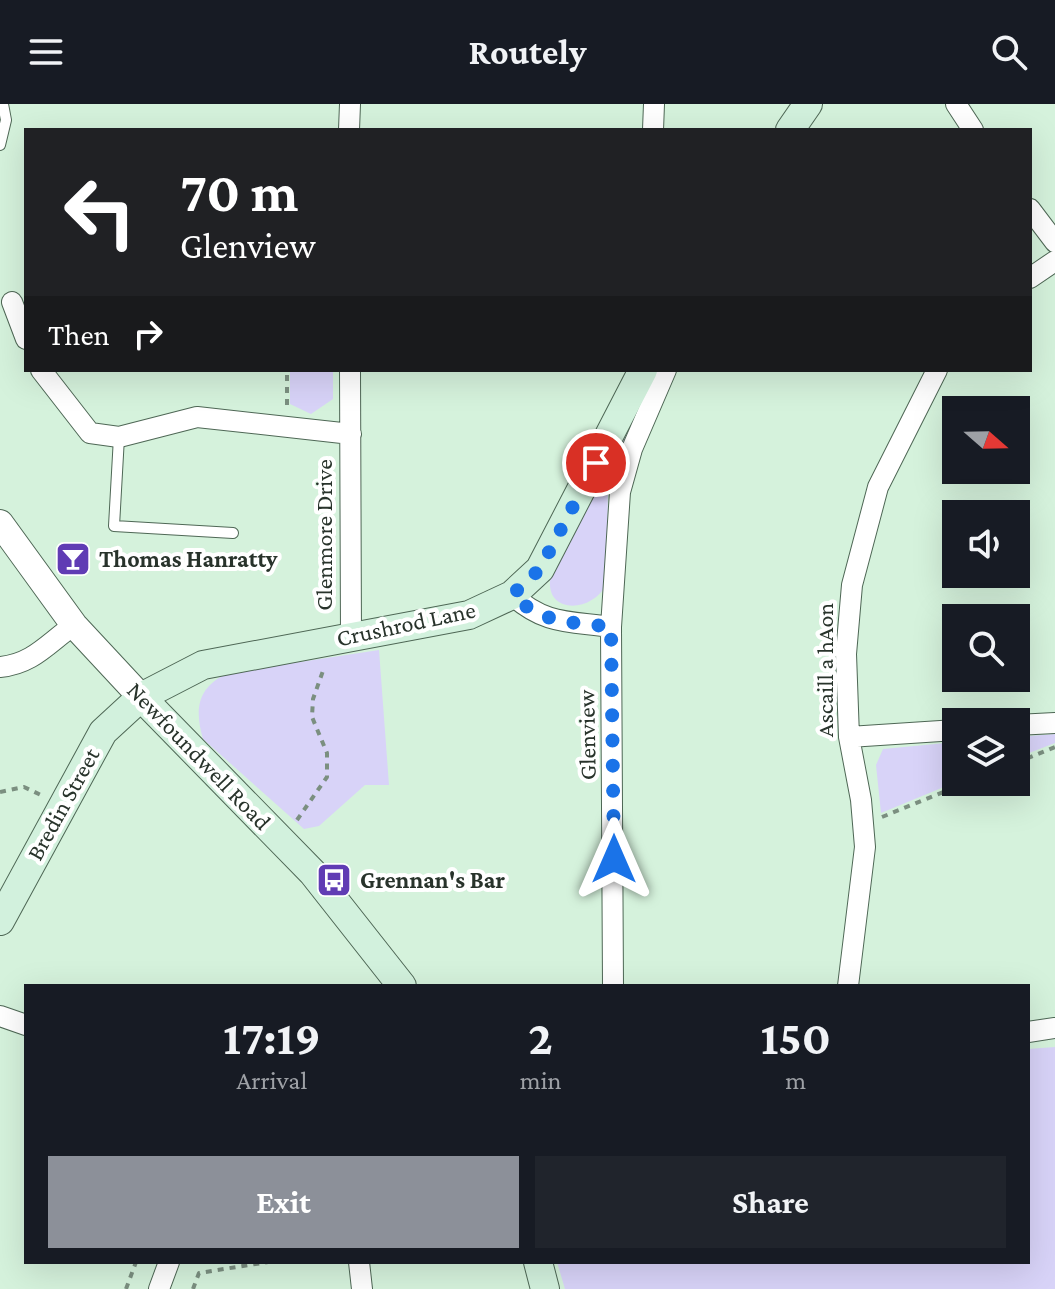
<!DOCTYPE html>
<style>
:root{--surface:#171b24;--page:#20242c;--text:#f1f3f6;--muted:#9ea1a6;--accent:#8c9099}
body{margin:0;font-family:"Crimson Pro",serif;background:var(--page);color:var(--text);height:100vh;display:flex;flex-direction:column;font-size:30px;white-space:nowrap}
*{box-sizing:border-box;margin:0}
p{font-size:26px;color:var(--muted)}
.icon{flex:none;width:44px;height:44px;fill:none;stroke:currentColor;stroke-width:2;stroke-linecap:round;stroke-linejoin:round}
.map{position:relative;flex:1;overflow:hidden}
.panel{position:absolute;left:24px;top:880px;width:1006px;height:280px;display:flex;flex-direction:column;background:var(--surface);border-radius:0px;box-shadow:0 8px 32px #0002}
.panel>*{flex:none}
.top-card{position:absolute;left:24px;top:24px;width:1008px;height:244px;border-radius:0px;box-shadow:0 8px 32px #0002;background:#202124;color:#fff;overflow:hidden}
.needle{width:52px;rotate:110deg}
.fabs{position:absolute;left:942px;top:292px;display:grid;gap:16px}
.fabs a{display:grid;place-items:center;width:88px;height:88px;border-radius:0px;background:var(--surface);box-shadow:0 8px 32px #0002;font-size:40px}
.pin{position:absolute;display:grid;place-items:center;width:68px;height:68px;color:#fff;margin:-34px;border:4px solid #fff;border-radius:50%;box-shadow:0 2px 8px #0007}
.me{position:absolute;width:88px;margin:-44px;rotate:0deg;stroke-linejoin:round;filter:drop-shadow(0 0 6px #0008)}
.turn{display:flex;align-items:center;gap:28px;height:168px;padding:0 24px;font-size:36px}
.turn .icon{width:104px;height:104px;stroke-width:2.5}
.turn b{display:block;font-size:56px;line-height:68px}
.then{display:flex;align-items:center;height:76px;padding:0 24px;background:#0003;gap:16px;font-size:30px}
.eta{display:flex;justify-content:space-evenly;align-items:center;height:136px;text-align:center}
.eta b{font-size:48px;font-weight:700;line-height:56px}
.action{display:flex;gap:16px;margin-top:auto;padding:16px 24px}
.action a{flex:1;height:92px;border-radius:0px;background:var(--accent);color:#fff;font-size:32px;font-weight:700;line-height:92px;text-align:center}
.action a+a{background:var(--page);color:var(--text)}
header{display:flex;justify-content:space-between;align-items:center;height:104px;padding:0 24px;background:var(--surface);font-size:36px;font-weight:700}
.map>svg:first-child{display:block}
</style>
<header><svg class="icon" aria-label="menu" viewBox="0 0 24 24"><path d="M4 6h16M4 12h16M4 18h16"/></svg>Routely<svg class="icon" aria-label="search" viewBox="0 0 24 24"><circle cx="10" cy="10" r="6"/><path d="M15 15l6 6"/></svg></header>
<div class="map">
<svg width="1055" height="1185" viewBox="0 0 1055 1185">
<rect width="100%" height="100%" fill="#d5f2dc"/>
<!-- green -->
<path fill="#d8d3f8" d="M290,266H333V295L311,310L290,300Z
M640,301L608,379L607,479C593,510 542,511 551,471Z
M379,546L389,681H365L319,722L304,725L203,635C194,604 198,583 228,569Z
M1055,630V639L1016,654V633Z
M956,638V678L881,709L876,661L883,645Z
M1055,943V1185H565L557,1158H1028V945Z"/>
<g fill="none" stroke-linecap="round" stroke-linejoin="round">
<!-- service casing -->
<g stroke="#4e6755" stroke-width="12">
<path id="service" d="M0,41L6,16L3,0
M119,333L114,422L233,429"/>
</g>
<!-- minor casing -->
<g stroke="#4e6755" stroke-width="22">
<path id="minor" d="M956,0L973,26
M349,26L350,0
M653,26L654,0
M1030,105L1055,138
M1030,174L1055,157
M12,198L26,235
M41,266L90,329L119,333L197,313L351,330
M350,266L351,532
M512,491C545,521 569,517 611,523
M0,563C33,560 48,539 74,521
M1016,621L1055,619
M849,633L956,626
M613,882L611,523L620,388L632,345L666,266
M848,882L865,743L861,696L849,633L846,550L852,481L878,383L937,266
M0,912L26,921
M1028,928L1055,924
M359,1158L362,1185
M159,1185L169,1158"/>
</g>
<!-- tertiary casing -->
<g stroke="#4e6755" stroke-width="28">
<path id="tertiary" d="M0,419L74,521L141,593"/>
</g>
<!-- secondary casing -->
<g stroke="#4e6755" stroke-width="30">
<path id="secondary" d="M790,26L808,0
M141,593L313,769L402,882
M0,817L103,628L141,593L203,561L469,511L512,491L540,465L643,266
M538,1158L545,1185"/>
</g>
<!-- path -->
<path stroke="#7b8f80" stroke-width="4" stroke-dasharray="6 6" stroke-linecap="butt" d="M287,301V266
M1016,659L1055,643
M0,688L24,683L43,692
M882,713L968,678
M297,716L327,673V649L312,613L313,595L324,564
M126,1185L136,1158
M193,1185L199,1169L268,1158"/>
<!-- service -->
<use href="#service" stroke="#fff" stroke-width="10"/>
<!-- minor -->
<use href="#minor" stroke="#fff" stroke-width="20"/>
<!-- tertiary -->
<use href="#tertiary" stroke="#fff" stroke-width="26"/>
<!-- secondary -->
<use href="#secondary" stroke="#d2f1dd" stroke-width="28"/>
</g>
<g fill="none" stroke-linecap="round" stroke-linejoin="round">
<!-- route -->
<path stroke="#1a73e8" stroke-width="14" stroke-dasharray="0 25.2" d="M596,359L540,465L512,491C545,521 569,517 611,523L614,755"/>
</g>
<!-- icons -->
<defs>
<g id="bar-square" transform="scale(1.8)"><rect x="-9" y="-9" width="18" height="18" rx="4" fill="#603cb4" stroke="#fff"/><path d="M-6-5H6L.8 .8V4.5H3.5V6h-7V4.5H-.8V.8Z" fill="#fff"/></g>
<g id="bus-square" transform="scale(1.8)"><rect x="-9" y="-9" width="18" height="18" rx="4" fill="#603cb4" stroke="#fff"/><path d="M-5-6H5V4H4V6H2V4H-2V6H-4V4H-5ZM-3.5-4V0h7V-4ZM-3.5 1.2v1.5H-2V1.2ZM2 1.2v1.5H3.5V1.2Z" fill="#fff"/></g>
</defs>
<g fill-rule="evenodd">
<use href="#bar-square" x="73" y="455"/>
<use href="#bus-square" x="334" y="776"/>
</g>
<g text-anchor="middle" stroke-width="8" stroke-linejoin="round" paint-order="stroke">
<!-- street labels -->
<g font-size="24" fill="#28332b" stroke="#fff">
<text transform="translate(324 431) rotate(-90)" y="8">Glenmore Drive</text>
<text transform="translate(406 520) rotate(-12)" y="8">Crushrod Lane</text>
<text transform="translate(825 566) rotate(-90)" y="8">Ascaill a hAon</text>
<text transform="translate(587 631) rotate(-91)" y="8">Glenview</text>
<text transform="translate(199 652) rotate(46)" y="8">Newfoundwell Road</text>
<text transform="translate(63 700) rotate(-61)" y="8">Bredin Street</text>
</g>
<!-- poi labels -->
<g font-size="24" font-weight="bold" fill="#28332b" stroke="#fff" text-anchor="start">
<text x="99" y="463">Thomas Hanratty</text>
<text x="360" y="784">Grennan's Bar</text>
</g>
</g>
</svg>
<div class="fabs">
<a><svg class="needle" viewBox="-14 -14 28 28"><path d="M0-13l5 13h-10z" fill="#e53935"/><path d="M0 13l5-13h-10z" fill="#9ea1a6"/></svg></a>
<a><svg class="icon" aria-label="sound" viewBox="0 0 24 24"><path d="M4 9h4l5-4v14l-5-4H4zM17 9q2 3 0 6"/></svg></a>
<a><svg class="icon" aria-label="search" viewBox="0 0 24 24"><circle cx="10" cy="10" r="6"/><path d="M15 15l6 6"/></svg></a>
<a><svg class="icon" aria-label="layers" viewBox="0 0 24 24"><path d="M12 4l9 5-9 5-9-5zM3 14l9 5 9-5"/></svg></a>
</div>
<div class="pin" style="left:596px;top:359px;background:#d93025"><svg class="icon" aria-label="arrive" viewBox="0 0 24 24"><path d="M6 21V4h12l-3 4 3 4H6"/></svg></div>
<svg class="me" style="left:614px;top:755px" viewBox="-20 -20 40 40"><path d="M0-17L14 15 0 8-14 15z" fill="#1a73e8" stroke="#fff" stroke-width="4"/></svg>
<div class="top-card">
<div class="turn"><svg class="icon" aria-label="left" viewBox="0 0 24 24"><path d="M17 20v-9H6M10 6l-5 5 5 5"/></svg><div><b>70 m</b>Glenview</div></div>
<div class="then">Then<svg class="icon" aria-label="right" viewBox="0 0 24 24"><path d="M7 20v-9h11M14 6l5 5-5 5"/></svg></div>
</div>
<section class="panel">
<div class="eta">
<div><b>17:19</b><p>Arrival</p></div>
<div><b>2</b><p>min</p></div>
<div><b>150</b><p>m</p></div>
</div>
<div class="action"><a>Exit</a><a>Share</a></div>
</section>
</div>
